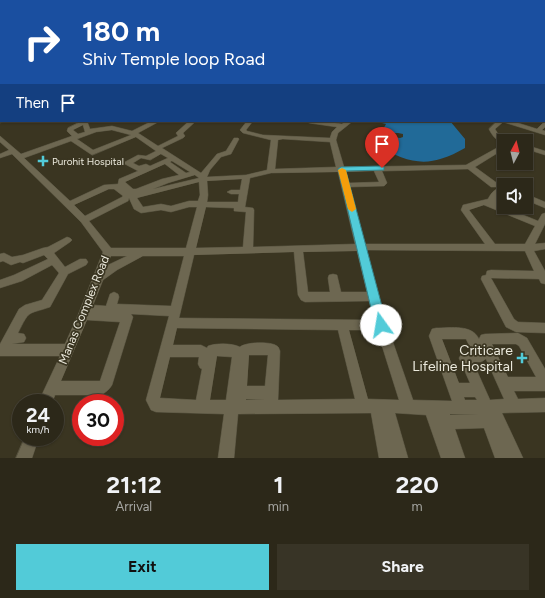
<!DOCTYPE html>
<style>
:root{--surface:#2c2819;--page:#383426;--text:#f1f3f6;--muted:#a6a6a2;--line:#484438;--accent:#52cbd8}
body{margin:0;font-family:Figtree,sans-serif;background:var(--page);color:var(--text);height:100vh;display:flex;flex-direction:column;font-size:15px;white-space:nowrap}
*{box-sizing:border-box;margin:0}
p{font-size:13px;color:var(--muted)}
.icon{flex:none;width:22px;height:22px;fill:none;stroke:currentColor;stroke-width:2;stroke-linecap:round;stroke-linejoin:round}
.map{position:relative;height:458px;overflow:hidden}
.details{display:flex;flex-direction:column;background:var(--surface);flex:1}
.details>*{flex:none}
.guide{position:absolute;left:0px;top:0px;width:545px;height:122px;box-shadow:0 1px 3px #0004,0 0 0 1px var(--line);background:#1a4fa0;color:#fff;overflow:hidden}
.needle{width:26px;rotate:7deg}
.fabs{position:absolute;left:497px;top:134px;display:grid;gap:8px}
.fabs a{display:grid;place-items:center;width:36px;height:36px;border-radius:0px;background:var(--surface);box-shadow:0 1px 3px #0004,0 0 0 1px var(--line);font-size:20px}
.speed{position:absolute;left:12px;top:394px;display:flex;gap:8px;font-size:20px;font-weight:700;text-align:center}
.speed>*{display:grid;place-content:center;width:52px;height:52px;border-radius:50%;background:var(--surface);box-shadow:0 1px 3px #0004,0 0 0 1px var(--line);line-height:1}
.speed small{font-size:10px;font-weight:400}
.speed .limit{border:6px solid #d22;background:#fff;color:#111}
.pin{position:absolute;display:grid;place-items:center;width:34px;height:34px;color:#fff;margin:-41px -17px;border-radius:50% 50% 50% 0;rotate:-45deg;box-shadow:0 0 4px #0007}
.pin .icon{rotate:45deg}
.me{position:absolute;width:44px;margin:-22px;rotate:347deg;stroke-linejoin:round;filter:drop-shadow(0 0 3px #0008)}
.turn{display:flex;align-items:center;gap:14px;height:84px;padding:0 16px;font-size:18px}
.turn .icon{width:52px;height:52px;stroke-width:2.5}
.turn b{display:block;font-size:28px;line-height:34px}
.then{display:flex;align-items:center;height:38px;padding:0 16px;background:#0003;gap:8px;font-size:15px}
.eta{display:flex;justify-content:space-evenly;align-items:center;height:68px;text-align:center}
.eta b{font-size:24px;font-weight:700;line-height:28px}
.action{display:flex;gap:8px;margin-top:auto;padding:8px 16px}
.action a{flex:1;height:46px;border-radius:0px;background:var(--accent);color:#111;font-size:16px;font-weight:700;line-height:46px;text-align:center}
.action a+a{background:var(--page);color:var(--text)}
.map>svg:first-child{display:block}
</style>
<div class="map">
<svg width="545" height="458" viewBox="0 0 545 458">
<rect width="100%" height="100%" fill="#3a3521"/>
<!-- water -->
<path fill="#216a98" d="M384,121H450L465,139V148C428,169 411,164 375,145L377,139L385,140V136L400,138L403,137V134L398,133H381L386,124L382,123Z"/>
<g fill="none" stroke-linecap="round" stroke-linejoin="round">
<!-- minor casing -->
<g stroke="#56523f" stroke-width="1">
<path id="minor" d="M544,55H545V57H544Z
M544,71H545V73H544Z
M0,104H1V108H0Z
M545,104V109L544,110V105Z
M544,113H545V117H544Z
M0,119L1,121H4L0,123Z
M82,121H87L90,129L112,126L132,131L152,121H160L138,133L158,146L178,136L176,133L177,132L189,121H196L183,133L185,136L183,138L162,148L201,173L217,154L226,151L234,138H238L239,139L231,154L221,157L210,170L207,177L246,175L267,170L271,140L243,133L240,130L247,121H253L246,130L247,131L263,135L330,138L332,132L337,127L309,123L306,121H321L342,124L346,121H353L338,133L336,140L344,167L466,165L504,144V149L475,167L497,183L498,185L497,187H491L468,169L382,171L387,183L384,186L349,187L365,244H485L461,210L463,205L488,199C491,193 496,187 504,187V191H502L497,198L504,202V207L538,221L542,214L545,213V224L535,244L545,243V249L534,251L545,271V284L541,283L539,279L491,278L514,319L518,322L545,323V333L516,332L506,327L481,279L482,276L486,275L487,271L491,270L534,271L525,251L366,250L387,325L413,400L452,401L429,336L432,329L436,328C451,328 472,324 479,339L481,335L485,334L518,333L527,338L545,369V391H514L518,399L545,398V412L502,413L523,458H495L484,428L455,429L465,458H441L426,415L395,413L408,458H379L371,413L238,414L234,458H218L224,414L156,412L151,410L146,400L169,316L131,314L133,317L112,385C109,390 106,392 101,395H55L52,403H38L60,356H0V344L19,309L25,305L42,300L59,273L52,265L22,281L0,288V280L14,275L48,259L44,255L23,263L20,262L11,265L3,261L0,262V254L4,253L12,257L23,255L43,248L48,247L67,237L70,238L72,240L70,242L54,253L65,267L80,259H86L88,262L86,265L68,274L50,307C27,315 30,309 18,333L24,334L26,338L24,342L12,344H65L78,315L103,252L81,222L12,154L0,158V154L9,150L0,142V136L21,154L72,136L67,131L68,128ZM83,125L85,132L78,134L73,130ZM112,130L131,135L93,150L77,139L96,132ZM136,137L156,151L146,156L138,155L123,163L138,171L119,179L118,184L104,185L70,201L24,158L71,141L92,155ZM283,139L330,142L336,167L275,169L278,140ZM161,154L168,158L150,166L146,164L139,166L133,163L141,158L150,160ZM172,161L190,172L186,173L170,162ZM165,164L179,175L162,179L136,189H133L125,182ZM374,171L379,182L348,183L345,172ZM338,172L355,244L253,247L254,210L253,208L245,207L250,178L271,173ZM195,175L199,178L153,189L168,183ZM242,179L240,190H231L227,192L231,194H239L238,202H207L208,195L207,181ZM199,182L200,195L198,201H189L171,206L161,204L143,207L137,198ZM109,189H114L123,196L122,197L85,216L74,205ZM129,198L134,209L141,213L161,210L171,212L189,207H197L186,248H111L89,221L128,201ZM484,205L535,226L525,244H495L469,210ZM206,207L234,208V211L246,212L243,247L196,248ZM357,251L367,292H341L337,275L333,274L329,275L328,278L330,292H308L303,252ZM294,252L298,295L301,300L305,302L369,301L374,320L179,318L194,255ZM111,256H127L108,265ZM143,256H184L171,306L117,304L119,297L118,294L114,292L110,294L106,306L93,305L103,280L117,270ZM87,320L120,322L100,381H61ZM177,328L338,330L355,399L278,400L280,351C279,349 279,347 277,346C271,341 245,342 240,347C232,343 216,343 208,346L207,348L201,345H173ZM349,330H377L399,400L368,399ZM442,339H466L472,351L462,353L459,358L470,383H459ZM492,344H516L519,346L536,377H508ZM249,355H268L265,386H247ZM217,356L232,357L226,400H210ZM170,357H199L198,364L200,368L202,369L196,400L160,398ZM486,359L504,399L490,400L473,362H481ZM464,397H475L477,400H465ZM246,399H265L246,400ZM450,414H478L450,415Z
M497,121H512L537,129L545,121V127L542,130L545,131V135L503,122L495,129L498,134L507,141H504V143C497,141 492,136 489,129Z
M526,145L545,151V155L526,149Z
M526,194L545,202V208L526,200Z
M25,437H39L32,458H16Z"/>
</g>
<!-- major casing -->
<g stroke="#56523f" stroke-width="1">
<path id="major" d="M0,60H1V64H0Z"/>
</g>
<!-- minor -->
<use href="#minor" fill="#6d6751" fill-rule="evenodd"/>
<!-- major -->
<use href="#major" fill="#a98638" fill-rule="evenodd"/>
</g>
<!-- sky -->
<linearGradient id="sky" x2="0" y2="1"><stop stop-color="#201d12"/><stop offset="0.46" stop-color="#4f514e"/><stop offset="1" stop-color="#4f514e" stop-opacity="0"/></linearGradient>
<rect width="545" height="120" fill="url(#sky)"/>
<!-- route -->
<path fill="#52cbd8" stroke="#35848c" d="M382,166L384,167V170L346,171L387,325L385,329L381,330L377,329L375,325L338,169L341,167Z"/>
<!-- slow -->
<path fill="#f59e0b" d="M342,168L346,170L356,209L352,212L348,209L338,170Z"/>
<!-- markers -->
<g fill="#52cbd8" stroke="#3a3521" stroke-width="1.5">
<path d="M41 155h4v4h4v4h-4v4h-4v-4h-4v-4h4z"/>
<path d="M520 352h4v4h4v4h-4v4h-4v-4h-4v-4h4z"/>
</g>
<g text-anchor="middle" stroke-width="3.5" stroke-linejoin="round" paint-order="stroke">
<!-- far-poi labels -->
<g font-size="10" fill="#ebe9dc" stroke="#3a3521" text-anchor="start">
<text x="52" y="165">Purohit Hospital</text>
</g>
<!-- street labels -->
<g font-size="12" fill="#ebe9dc" stroke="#3a3521">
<text transform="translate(84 310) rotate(-68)" y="4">Manas Complex Road</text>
</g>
<!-- near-poi labels -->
<g font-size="14" fill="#ebe9dc" stroke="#3a3521" text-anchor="end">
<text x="513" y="355">Criticare<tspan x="513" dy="16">Lifeline Hospital</tspan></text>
</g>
</g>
</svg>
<div class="fabs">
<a><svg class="needle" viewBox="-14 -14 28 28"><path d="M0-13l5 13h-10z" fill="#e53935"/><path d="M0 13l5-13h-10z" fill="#a6a6a2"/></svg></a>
<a><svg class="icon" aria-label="sound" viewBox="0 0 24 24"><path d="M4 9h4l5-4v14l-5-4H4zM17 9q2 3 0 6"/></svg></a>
</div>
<div class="speed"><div>24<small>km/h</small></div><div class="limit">30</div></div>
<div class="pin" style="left:382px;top:168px;background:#d93025"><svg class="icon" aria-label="arrive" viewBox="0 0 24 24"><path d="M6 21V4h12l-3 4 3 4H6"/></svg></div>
<svg class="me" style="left:381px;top:325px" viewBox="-20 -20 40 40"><circle r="19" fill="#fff"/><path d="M0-13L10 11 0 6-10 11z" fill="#52cbd8"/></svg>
<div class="guide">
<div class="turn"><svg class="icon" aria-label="right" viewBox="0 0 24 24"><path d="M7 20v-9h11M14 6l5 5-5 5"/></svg><div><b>180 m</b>Shiv Temple loop Road</div></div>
<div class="then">Then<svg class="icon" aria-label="arrive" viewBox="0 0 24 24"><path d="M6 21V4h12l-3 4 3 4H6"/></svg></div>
</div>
</div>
<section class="details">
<div class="eta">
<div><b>21:12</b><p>Arrival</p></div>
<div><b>1</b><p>min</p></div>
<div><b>220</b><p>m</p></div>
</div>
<div class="action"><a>Exit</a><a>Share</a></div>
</section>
